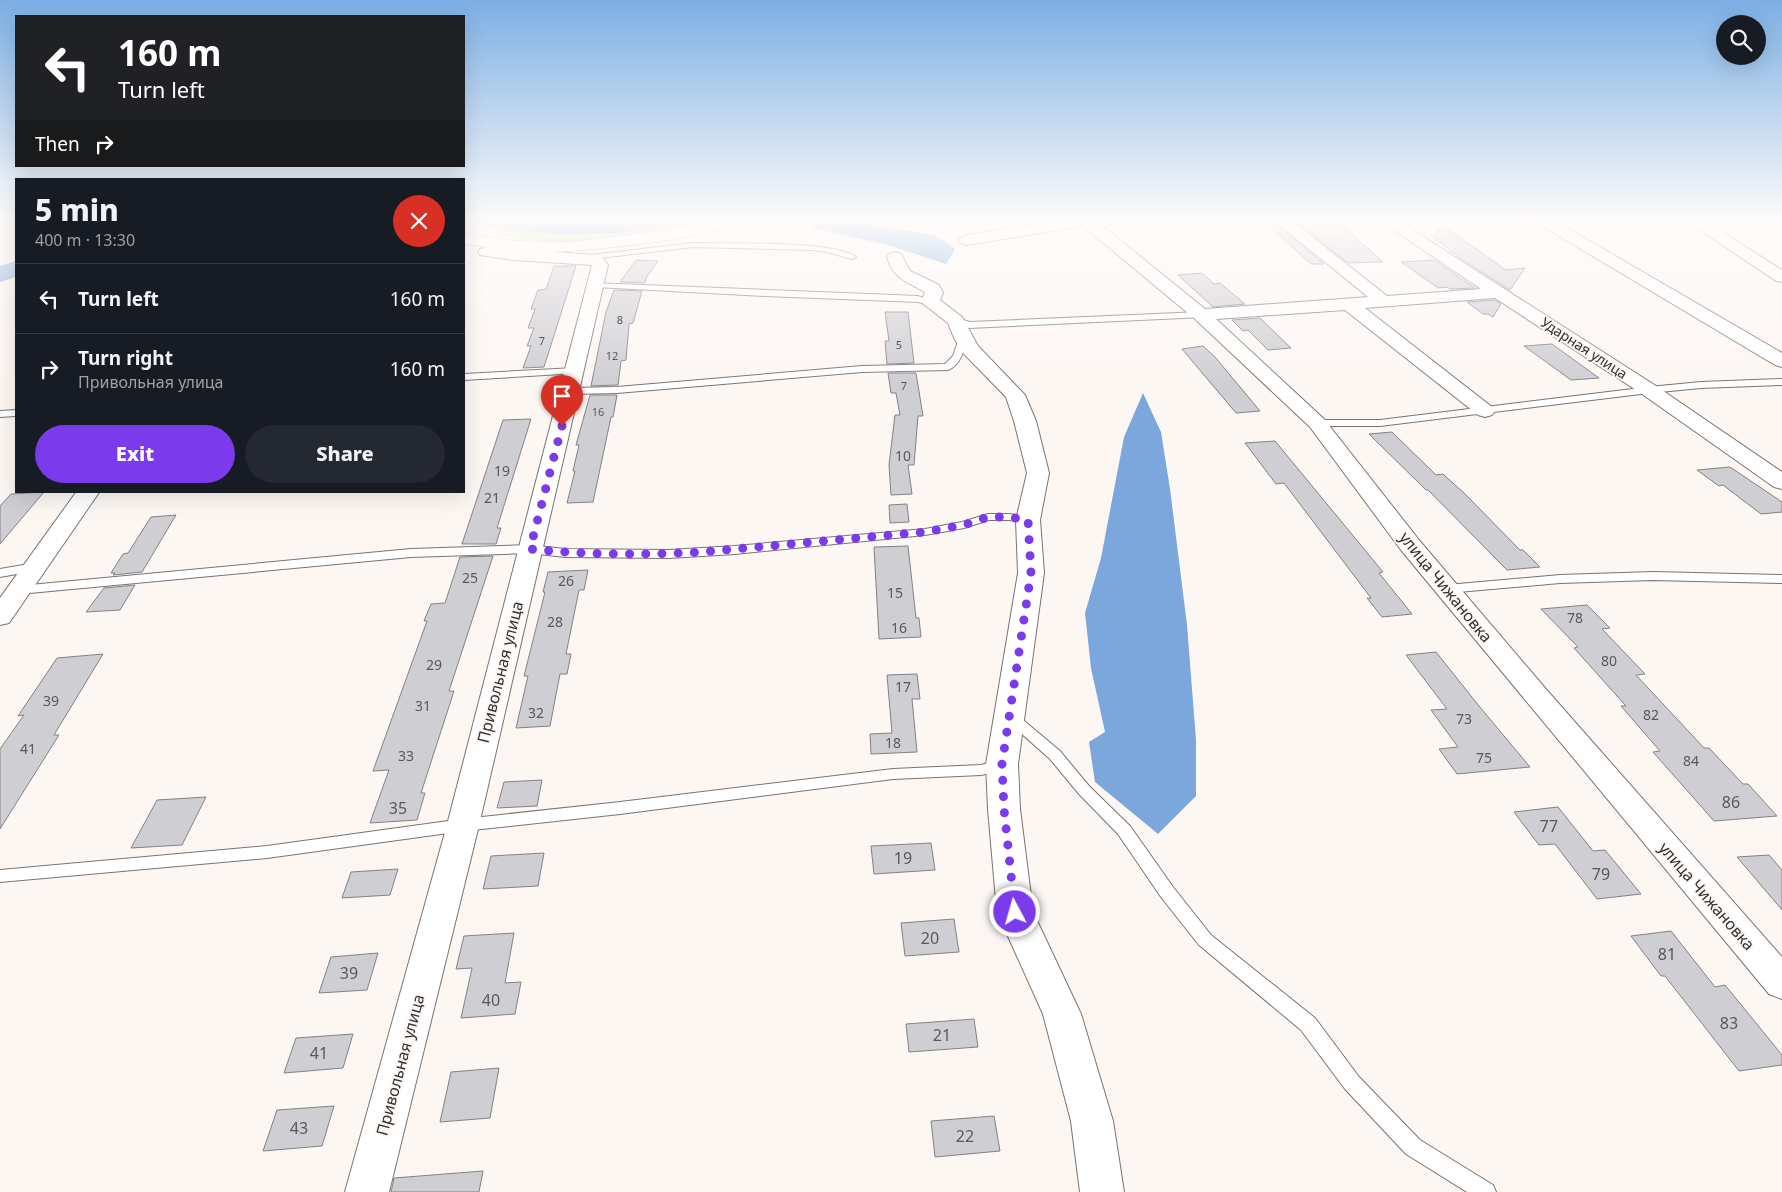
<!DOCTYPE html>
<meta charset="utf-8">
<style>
:root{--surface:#171b24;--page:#242831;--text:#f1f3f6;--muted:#9ea1a6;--line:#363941;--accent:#7c3aed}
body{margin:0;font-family:"Noto Sans",sans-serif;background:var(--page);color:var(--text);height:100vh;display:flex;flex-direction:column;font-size:19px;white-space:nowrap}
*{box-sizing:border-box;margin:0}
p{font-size:16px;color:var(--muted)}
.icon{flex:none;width:28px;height:28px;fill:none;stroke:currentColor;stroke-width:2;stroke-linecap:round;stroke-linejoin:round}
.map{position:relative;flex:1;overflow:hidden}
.side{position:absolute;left:15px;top:178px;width:450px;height:315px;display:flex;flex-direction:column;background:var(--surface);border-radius:0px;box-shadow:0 5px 20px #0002}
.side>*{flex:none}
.guide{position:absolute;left:15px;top:15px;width:450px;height:152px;border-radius:0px;box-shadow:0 5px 20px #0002;background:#202124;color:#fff;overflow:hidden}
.fabs{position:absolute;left:1716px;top:15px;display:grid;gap:10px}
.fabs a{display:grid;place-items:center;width:50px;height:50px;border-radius:50%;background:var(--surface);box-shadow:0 5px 20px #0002;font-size:25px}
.pin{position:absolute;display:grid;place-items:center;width:42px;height:42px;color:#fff;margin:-51px -21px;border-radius:50% 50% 50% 0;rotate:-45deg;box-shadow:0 0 5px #0007}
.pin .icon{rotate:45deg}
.me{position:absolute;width:55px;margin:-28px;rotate:354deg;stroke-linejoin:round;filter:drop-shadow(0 0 4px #0008)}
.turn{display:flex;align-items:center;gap:18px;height:105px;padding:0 20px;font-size:22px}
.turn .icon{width:65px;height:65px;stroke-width:2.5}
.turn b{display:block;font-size:35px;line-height:42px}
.then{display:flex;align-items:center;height:48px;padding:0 20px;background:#0003;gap:10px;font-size:19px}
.round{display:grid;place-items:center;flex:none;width:52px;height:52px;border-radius:26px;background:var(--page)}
.head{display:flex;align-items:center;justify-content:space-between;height:85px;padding:0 20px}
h1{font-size:30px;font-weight:800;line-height:38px}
.cta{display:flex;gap:10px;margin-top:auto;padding:10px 20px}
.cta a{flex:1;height:58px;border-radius:30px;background:var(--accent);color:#fff;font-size:20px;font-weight:800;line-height:58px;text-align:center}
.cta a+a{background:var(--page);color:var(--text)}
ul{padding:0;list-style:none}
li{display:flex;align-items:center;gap:15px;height:70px;padding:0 20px;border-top:1px solid var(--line)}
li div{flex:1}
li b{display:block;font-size:19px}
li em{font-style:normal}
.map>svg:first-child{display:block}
</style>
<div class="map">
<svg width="1782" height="1192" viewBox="0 0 1782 1192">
<rect width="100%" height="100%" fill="#fdf7f4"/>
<!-- green -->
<path fill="#d1e3a6" d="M482,218H719C655,232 578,249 513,238C503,236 493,230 484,226Z"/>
<!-- water -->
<path fill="#7ba7dd" d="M829,218L934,235L955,249L946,264L888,245L813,228V221Z
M1143,393L1161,432L1170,489L1187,625L1196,740V796L1158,834L1095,782L1089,742L1105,732L1091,668L1085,613L1101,558L1124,437Z"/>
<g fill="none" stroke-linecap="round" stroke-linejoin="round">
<!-- river -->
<path fill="#7ba7dd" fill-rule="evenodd" d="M474,218H539L561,221L672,218L669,223L621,233L561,235L485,225L477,223Z
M16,261V277L0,282V266Z"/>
</g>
<!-- building -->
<path fill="#cfced3" stroke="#828185" d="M1260,218H1269L1324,264H1311Z
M1291,218H1334L1383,262L1348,263Z
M1442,225L1506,270L1525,268L1510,290L1460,258L1433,237Z
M636,260L658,261L647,276L645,283L620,282Z
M1434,260L1475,288L1450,289L1447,287L1438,288L1401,262Z
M554,266H576L544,367L523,368L531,346H527L534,328H528L535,309H531L538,290L546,289Z
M1202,273L1214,284L1220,283L1245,304L1213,307L1178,275Z
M614,290L642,291L633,323L629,324L626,360L621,361L618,385L591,386L606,312Z
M1495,300L1501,304L1493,317L1488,314H1483L1467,302Z
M885,312H908L914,363L887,364L885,341H889Z
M1260,318L1291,348L1268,350L1248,330L1243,331L1232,320Z
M1552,344L1599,378L1571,380L1524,346Z
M1203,346L1215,357L1260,411L1236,413L1182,349Z
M888,373H916L923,416H918L914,465H908L912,494L891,495L889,465L895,415H900L896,393H891Z
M590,395H617L613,417H611L593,502L567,503L575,471H573L579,445H576Z
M531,419L497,528H501L496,544H462L503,420Z
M1392,432L1436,475L1443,474L1464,493L1520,550H1523L1540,567L1507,570L1428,490H1426L1369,434Z
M1275,441L1383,572L1379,573L1412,614L1382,617L1367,598H1371L1284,483L1276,484L1245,443Z
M1730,467L1782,502V512L1761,514L1723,485L1719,486L1697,470Z
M44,492L0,544V506L11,494Z
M907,504L909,522L890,523L889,505Z
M176,515L142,572L113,575L115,573H111L123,554L128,553L151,517Z
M908,546L916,618H919L921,637L879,639L874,547Z
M493,556L449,691H454L421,793H425L417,820L370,823L389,770L373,771L427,621H424L431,604L445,603L460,557Z
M588,570L584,590H579L566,654H571L567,674H560L550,726L516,728L528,676H524L545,592H543L548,572Z
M135,585L120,610L86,612L104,588Z
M1587,605L1610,628L1602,629L1645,674L1636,675L1704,748H1709L1743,784H1748L1777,816L1714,821L1653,752L1660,751L1621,706H1626L1574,648L1578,647L1541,609Z
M1436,652L1479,706L1530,767L1457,774L1439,749L1458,747L1431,710L1447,709L1406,655Z
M103,654L54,735H59L0,829V749L24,715L18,716L57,658Z
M917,674L920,699H912L917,752L871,754L870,734L892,733L887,675Z
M542,780L537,806L497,808L504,782Z
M206,797L182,845L131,848L157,800Z
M1558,807L1593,851L1605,850L1641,894L1597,899L1555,844L1539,845L1514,812Z
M931,843L935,870L874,874L871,846Z
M544,853L538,886L483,889L491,856Z
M1769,855L1782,870V910L1737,857Z
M398,869L390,895L342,898L351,872Z
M954,919L959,952L905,956L901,923Z
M1671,931L1715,987L1725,985L1782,1055V1065L1739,1071L1665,976H1661L1631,936Z
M514,933L505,983L521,982L515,1014L461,1018L472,968L456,969L464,936Z
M378,953L367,990L319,993L331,957Z
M974,1019L978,1047L909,1052L906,1024Z
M353,1034L343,1068L284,1073L296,1038Z
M499,1068L490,1118L440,1122L451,1072Z
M334,1106L322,1146L263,1151L277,1110Z
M994,1116L1000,1151L935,1157L931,1121Z
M483,1171L479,1192H391L394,1178Z"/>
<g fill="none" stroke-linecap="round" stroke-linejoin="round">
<!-- service casing -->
<g stroke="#797471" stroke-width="2">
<path id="service" d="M693,243C726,244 832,240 856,257L852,259L827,252L811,250L693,247L582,260L578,258L582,256Z
M592,283L918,296L934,302L930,305L918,302L765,296L595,287H592Z
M1201,312L1205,315L1204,317L969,328L952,321L956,318L970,322Z
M963,335L967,338C964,350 961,365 948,370L862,372L617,393L570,394L565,391L570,388L617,387L862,366L945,364L953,356L959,338Z
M575,368L578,369V373L464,380V374Z
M1782,379V385L1701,388L1649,393L1380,426H1317L1312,423L1317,420H1380L1649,387L1701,382Z
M16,410V416L0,417V411Z
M988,514H1009L1032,518L1034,520L1028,523L1009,520H989L964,528L925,535L735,554L669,558L565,557L530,553L411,557L19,594L13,590L19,586L411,549L530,545L565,549L669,550L735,546L925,529L962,522Z
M35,563L39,564L41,567L39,570L0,577V569Z
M1653,572L1782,575V583L1653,580L1560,583L1447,593L1441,589L1447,585L1560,575Z
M1011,712L1016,714L1060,751L1089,786L1130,826L1173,887L1211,935L1315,1018L1359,1077L1420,1140L1493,1185L1496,1192H1467L1406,1154L1345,1089L1301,1030L1199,945L1161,897L1118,834L1079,794L1050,759L1006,720L1004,717L1006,714Z
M1001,760L1006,761L1008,765L1006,769L981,775L893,779L620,814L463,831L267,858L0,882V870L267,846L463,819L620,802L893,769L981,765Z"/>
</g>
<!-- minor casing -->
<g stroke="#797471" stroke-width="2">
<path id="minor" d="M1073,218H1109L1107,221L1099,223L1205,309L1368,297L1271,218H1288L1387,296L1481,289L1376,218H1394L1656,386L1782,472V489L1774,487L1642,394L1495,298L1365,308L1492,407L1495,411L1492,415L1485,417L1478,415L1345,310L1216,319L1324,419L1419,540L1545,688L1782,957V999L1769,994L1401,550L1310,427L1195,319L1083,226L967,245L961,243L959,240L961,237L967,235Z
M1532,218H1550L1782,353V367L1775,365L1534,221Z
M1682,218H1700L1782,270V282L1776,281Z
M486,247L596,255L602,257L608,265L479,825L389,1192H345L447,825L592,265L513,260L480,255L478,252L480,249Z
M895,252L901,254L910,271L939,285L943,293L940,300L962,317L978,346L1025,395L1036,421L1049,473L1040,520L1044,573L1018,764L1020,809L1033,912L1081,1014L1113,1121L1124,1192H1080L1071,1121L1043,1014L997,912L988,809L986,764L1018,573L1016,520L1027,473L1014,421L1006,397L964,354L954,338L948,323L921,302L925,292C907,282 893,278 887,257L889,254Z
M77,491H100L9,623L0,625V598Z"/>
</g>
<!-- tertiary casing -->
<g stroke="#797471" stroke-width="1">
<path id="tertiary" d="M719,218H742C727,239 570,253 540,252C514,252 489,248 464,244V234L517,241L573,242L672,229Z"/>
</g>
<!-- service -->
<use href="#service" fill="#fff" fill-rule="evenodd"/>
<!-- minor -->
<use href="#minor" fill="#fff" fill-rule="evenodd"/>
<!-- tertiary -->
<use href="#tertiary" fill="#fff" fill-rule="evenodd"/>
</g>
<!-- sky -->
<linearGradient id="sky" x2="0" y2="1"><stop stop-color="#7cafe4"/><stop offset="0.57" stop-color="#fefbfa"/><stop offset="1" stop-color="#fefbfa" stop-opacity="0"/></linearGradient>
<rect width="1782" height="385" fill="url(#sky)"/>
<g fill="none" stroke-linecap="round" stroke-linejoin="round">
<!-- route -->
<path stroke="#7c3aed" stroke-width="9" stroke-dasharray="0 16.2" d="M562,426L530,549C587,555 645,555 702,552L925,532L964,525L988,517H1009L1028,520L1031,573L1002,764L1004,809L1015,912"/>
</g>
<g text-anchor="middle" stroke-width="4" stroke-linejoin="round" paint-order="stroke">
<!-- far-number labels -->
<g font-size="11" fill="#5a5859">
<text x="620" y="324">8</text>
<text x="542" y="345">7</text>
<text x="899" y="349">5</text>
<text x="612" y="360">12</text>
<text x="904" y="390">7</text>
<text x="598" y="416">16</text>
</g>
<!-- far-street labels -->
<g font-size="14" fill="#333130" stroke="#fdf7f4">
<text transform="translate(1584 348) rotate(33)" y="5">Ударная улица</text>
</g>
<!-- number labels -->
<g font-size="14" fill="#5a5859">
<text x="903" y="461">10</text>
<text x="502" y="476">19</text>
<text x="492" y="503">21</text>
<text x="470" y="583">25</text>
<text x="566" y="586">26</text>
<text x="895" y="598">15</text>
<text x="1575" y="623">78</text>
<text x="555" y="627">28</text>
<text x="899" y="633">16</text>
<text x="1609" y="666">80</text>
<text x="434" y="670">29</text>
<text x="903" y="692">17</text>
<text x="51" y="706">39</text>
<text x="423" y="711">31</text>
<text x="536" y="718">32</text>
<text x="1651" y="720">82</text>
<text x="1464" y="724">73</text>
<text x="893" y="748">18</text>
<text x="28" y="754">41</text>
<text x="406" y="761">33</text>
<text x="1484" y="763">75</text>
<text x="1691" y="766">84</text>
</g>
<!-- street labels -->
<g font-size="16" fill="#333130" stroke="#fdf7f4">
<text transform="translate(1446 587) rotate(51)" y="6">улица Чижановка</text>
<text transform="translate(500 672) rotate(-76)" y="6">Привольная улица</text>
<text transform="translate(1707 896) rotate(49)" y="6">улица Чижановка</text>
<text transform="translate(400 1065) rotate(-75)" y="6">Привольная улица</text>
</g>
<!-- near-number labels -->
<g font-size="16" fill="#5a5859">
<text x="1731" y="808">86</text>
<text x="398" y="814">35</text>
<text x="1549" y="832">77</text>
<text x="903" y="864">19</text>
<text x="1601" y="880">79</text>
<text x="930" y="944">20</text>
<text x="1667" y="960">81</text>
<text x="349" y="979">39</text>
<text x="491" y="1006">40</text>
<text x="1729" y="1029">83</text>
<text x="942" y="1041">21</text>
<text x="319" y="1059">41</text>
<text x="299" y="1134">43</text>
<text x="965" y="1142">22</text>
</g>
</g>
</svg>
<div class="fabs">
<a><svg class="icon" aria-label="search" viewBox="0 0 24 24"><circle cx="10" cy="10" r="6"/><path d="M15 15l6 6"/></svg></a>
</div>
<div class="pin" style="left:562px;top:426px;background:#d93025"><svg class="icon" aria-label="arrive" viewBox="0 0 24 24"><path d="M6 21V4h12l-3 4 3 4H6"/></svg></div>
<svg class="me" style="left:1015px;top:912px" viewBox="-20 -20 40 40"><circle r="17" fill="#7c3aed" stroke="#fff" stroke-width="3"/><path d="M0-11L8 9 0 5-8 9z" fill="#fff"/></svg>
<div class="guide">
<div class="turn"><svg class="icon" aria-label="left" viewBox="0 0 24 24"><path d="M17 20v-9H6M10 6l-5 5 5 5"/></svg><div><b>160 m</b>Turn left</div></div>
<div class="then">Then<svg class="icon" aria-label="right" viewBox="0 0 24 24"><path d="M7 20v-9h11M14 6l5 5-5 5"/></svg></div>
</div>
<section class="side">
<div class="head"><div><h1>5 min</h1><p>400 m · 13:30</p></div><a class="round" style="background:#d93025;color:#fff"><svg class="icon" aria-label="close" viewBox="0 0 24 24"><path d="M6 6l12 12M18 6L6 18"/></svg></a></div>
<ul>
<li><svg class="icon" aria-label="left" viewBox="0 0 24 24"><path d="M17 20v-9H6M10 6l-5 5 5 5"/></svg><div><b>Turn left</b></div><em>160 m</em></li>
<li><svg class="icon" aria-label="right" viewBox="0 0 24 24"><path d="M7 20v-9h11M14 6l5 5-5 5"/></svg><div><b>Turn right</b><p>Привольная улица</p></div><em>160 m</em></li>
</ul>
<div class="cta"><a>Exit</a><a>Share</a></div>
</section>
</div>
